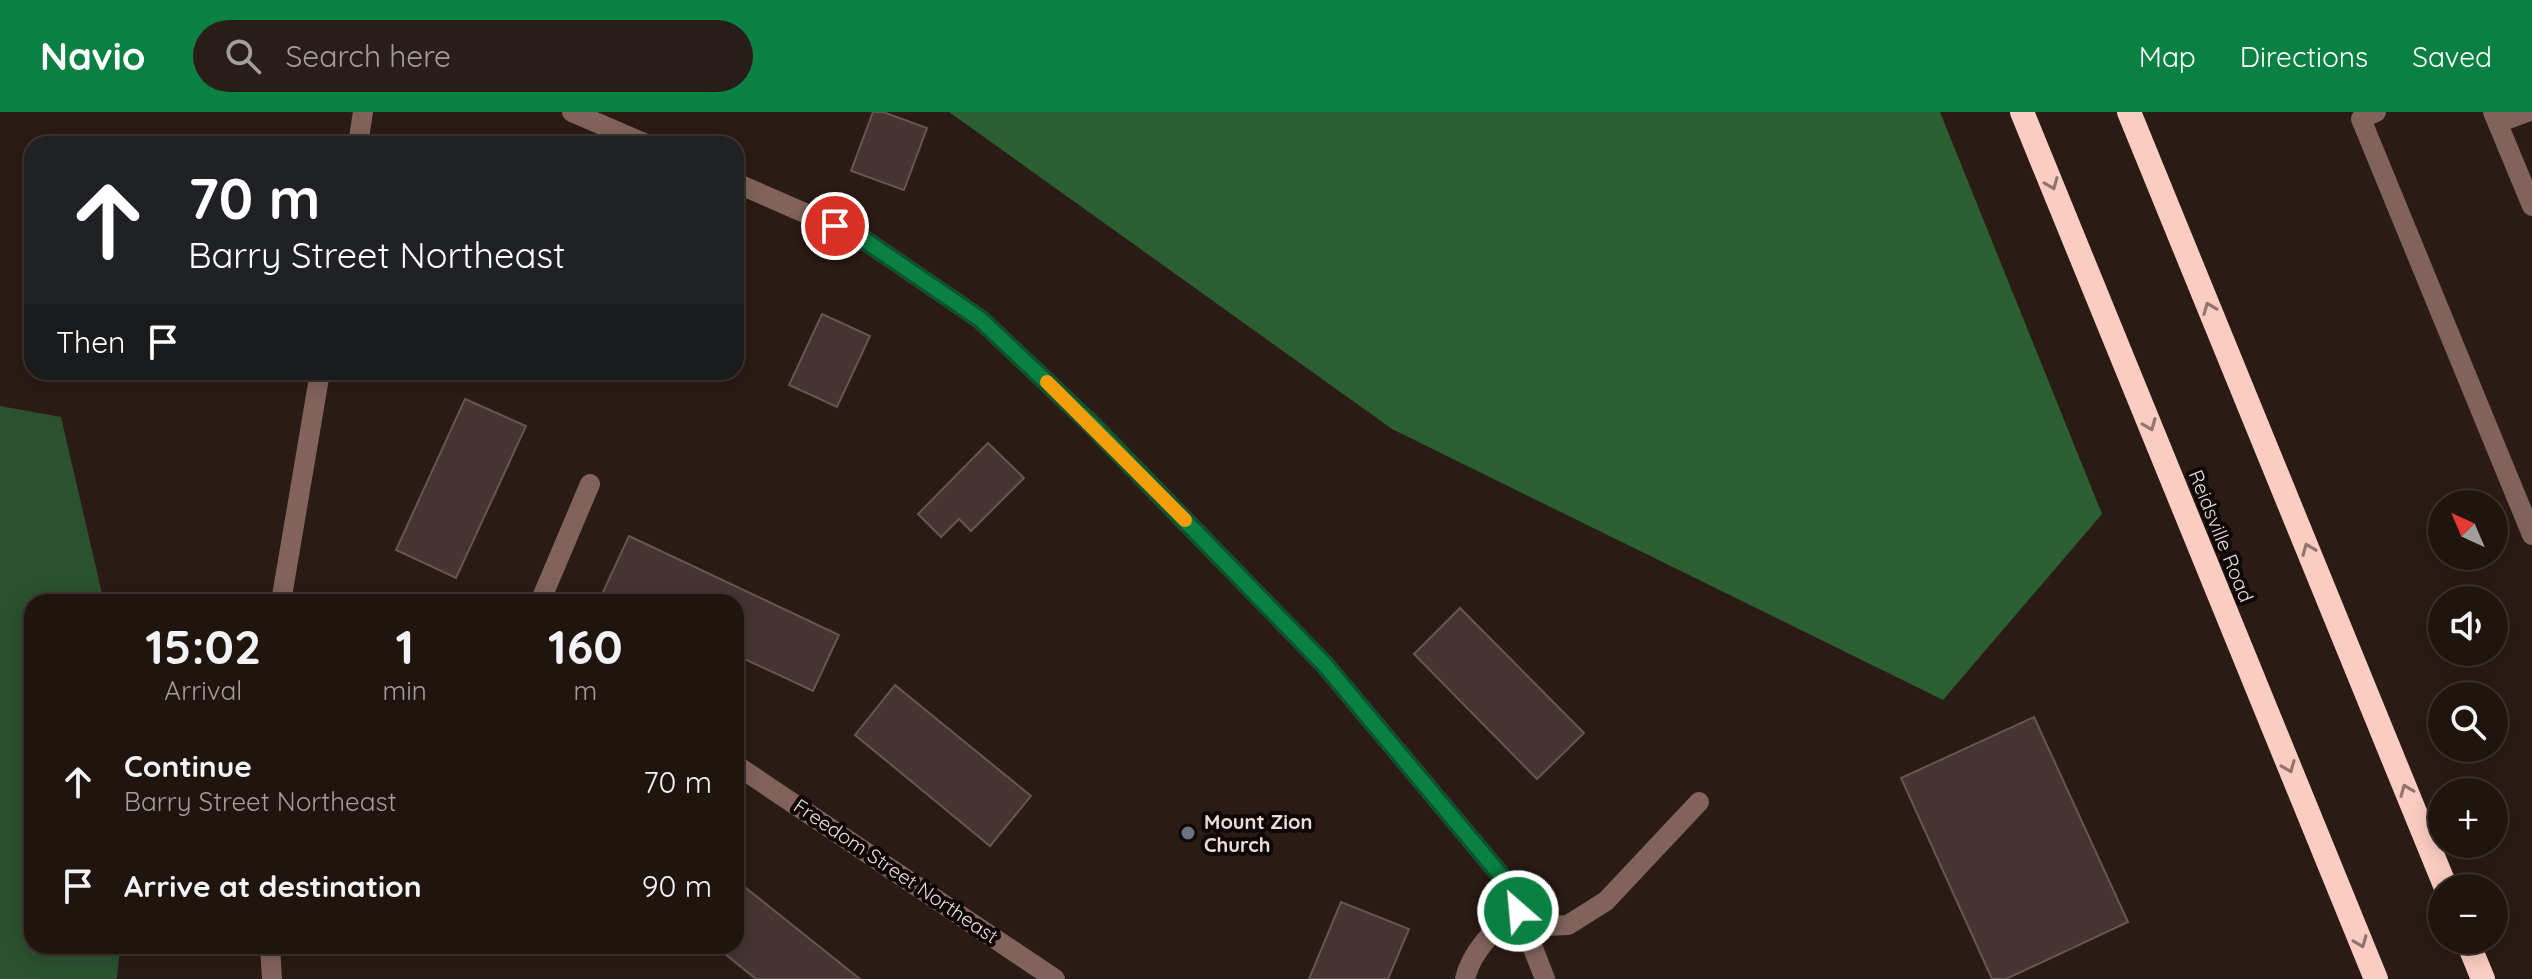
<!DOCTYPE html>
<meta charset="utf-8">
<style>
:root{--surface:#20140f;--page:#281d18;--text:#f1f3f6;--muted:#a29e9e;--line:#3d332f;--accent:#0b8043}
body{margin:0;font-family:Quicksand,sans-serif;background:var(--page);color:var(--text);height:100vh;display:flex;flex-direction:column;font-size:30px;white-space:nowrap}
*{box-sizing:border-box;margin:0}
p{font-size:26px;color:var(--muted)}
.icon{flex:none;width:44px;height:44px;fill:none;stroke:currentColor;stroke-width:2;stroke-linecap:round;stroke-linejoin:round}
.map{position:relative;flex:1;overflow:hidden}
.details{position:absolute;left:24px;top:482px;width:720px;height:360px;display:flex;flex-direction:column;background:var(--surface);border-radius:24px;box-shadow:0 4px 20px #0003,0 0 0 2px var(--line)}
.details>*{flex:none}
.guide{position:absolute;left:24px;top:24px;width:720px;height:244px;border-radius:24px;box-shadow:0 4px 20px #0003,0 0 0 2px var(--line);background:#202124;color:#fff;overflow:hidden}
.needle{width:52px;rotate:316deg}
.fabs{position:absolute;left:2428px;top:378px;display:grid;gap:16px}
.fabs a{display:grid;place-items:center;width:80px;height:80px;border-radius:50%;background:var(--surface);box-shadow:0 4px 20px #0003,0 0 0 2px var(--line);font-size:40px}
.pin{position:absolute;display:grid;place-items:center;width:68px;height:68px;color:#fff;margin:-34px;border:4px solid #fff;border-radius:50%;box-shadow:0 2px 8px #0007}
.me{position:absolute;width:88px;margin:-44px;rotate:333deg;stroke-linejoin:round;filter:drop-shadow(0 0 6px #0008)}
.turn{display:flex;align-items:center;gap:28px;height:168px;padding:0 32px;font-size:36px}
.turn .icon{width:104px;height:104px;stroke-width:2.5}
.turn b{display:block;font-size:56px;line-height:68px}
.then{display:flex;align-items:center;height:76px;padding:0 32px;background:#0003;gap:16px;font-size:30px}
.eta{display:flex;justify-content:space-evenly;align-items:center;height:136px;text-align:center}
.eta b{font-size:48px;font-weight:800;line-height:56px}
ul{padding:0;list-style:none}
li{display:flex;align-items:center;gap:24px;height:104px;padding:0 32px}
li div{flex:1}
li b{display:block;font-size:30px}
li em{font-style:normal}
header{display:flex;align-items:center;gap:48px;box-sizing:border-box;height:112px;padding:0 40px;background:var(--accent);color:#fff}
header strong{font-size:38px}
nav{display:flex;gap:44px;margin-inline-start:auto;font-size:28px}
.search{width:560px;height:72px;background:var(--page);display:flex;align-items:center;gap:20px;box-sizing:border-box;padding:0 28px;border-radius:44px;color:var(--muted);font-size:30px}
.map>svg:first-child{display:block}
</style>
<header>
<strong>Navio</strong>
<div class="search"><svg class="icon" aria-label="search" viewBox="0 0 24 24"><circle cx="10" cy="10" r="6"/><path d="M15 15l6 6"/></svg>Search here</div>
<nav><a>Map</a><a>Directions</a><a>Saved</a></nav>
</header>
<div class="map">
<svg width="2532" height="867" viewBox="0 0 2532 867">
<rect width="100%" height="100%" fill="#2a1b14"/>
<!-- green -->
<path fill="#2b512e" d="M0,294L61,305L104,490H32V834H120L117,867H0Z"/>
<!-- forest -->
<path fill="#2b5e30" d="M949,0H1940L2102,402L1943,588L1392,317Z"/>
<!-- building -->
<path fill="#473432" stroke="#695452" stroke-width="2" d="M873,0H883L927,16L904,78L851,59Z
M822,202L870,224L837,295L789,273Z
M465,287L526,314L456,466L396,438Z
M988,331L1024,366L971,419L959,407L941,425L918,402Z
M629,424L839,523L813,579L736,543V490H624L603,480Z
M1460,496L1584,621L1537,667L1414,542Z
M895,573L1031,684L990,734L855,623Z
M2034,605L2128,810L2006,867H1992L1901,666Z
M736,768L860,867H756L715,834H736Z
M1341,790L1409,817L1388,867H1309Z"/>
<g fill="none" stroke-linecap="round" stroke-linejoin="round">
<!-- minor -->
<path stroke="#82635c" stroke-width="20" d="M572,0L646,32
M2376,0L2361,7L2532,423
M2493,0L2532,94
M2498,11L2527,0
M358,32L363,0
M736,71L860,125L980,207L1091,312L1325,553L1508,772L1545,867
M281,490L320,260
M540,490L590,372
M736,653L1055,867
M1525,815L1568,813L1606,789L1699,690
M270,834L272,867
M1465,867C1471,840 1496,814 1518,799"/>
<!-- highway -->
<path stroke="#fbcdc2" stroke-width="24" d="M2022,0L2376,867
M2129,0L2446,776
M2467,828L2483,867"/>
</g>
<!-- one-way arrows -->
<defs><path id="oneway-chevron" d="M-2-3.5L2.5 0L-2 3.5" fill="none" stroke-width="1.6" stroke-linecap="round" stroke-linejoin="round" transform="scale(2)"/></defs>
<g stroke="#90746d">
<use href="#oneway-chevron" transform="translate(2052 72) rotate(68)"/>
<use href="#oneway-chevron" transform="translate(2209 196) rotate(-112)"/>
<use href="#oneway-chevron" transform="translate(2150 313) rotate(68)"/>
<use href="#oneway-chevron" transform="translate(2308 437) rotate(-112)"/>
<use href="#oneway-chevron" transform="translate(2289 655) rotate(68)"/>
<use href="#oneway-chevron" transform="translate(2406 678) rotate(-112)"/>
<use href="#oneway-chevron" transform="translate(2361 830) rotate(68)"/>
</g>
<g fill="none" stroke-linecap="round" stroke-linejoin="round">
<!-- route casing -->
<g stroke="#07532c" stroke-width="20">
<path id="route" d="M835,114L860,125L980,207L1091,312L1325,553L1508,772L1518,799"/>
</g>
<!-- route -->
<use href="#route" stroke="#0b8043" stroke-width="14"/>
<!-- slow -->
<path stroke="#f59e0b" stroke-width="14" d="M1047,270L1185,408"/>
</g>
<!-- markers -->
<circle fill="#6b7280" stroke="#0e0705" stroke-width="3" cx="1188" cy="721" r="8"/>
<g text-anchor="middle" stroke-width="8" stroke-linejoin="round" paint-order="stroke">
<!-- street labels -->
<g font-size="20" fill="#eadeda" stroke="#0e0705">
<text transform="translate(2221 424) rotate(68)" y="7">Reidsville Road</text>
<text transform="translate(896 759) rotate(34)" y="7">Freedom Street Northeast</text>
</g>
<!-- poi labels -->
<g font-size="20" font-weight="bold" fill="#eadeda" stroke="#0e0705" text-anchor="start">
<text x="1204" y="717">Mount Zion<tspan x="1204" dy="23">Church</tspan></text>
</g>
</g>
</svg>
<div class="fabs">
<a><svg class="needle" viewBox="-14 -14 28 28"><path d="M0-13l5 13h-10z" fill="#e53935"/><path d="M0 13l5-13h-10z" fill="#a29e9e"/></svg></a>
<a><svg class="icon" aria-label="sound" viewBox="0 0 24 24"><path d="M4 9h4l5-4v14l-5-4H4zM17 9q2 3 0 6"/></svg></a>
<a><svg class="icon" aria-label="search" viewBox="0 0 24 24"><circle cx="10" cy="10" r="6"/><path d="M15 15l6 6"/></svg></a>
<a>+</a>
<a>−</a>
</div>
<div class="pin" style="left:835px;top:114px;background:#d93025"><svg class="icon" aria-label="arrive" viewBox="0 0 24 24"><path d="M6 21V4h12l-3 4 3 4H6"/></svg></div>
<svg class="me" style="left:1518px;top:799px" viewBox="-20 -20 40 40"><circle r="17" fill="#0b8043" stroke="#fff" stroke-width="3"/><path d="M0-11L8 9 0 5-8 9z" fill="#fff"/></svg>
<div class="guide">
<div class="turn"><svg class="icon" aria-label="ahead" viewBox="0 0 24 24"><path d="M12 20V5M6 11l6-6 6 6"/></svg><div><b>70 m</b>Barry Street Northeast</div></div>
<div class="then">Then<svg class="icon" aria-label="arrive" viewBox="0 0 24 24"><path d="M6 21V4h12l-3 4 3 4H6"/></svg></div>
</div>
<section class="details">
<div class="eta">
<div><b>15:02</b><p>Arrival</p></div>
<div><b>1</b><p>min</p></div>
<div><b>160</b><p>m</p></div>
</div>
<ul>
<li><svg class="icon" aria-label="ahead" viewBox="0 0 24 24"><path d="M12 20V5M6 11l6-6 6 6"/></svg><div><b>Continue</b><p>Barry Street Northeast</p></div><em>70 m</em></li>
<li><svg class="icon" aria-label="arrive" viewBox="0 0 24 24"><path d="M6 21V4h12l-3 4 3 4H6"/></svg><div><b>Arrive at destination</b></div><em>90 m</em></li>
</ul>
</section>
</div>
